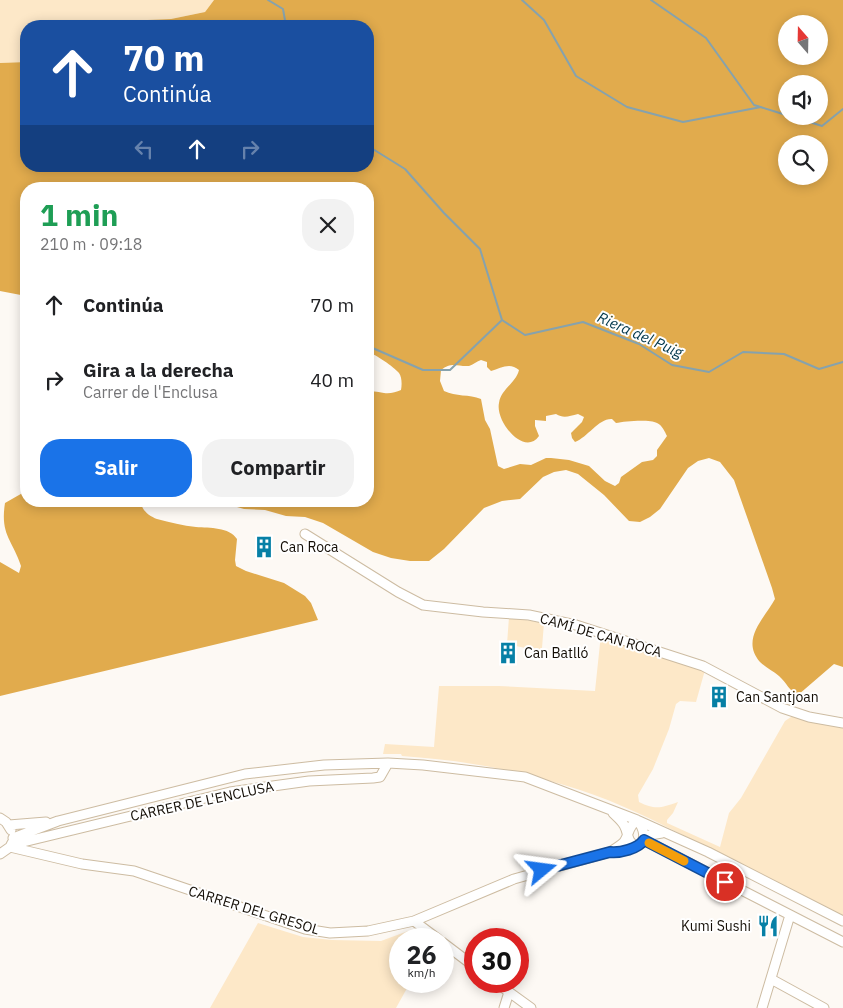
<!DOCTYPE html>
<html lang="es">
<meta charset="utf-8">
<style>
:root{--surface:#fff;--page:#f2f2f2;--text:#202124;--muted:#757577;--accent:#1a73e8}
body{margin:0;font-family:"IBM Plex Sans",sans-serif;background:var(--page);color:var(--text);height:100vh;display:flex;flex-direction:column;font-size:19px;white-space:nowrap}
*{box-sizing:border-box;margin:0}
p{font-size:16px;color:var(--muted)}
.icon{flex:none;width:28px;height:28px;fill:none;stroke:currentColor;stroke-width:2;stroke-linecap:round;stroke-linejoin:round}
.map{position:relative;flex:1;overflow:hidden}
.panel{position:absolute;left:20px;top:182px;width:354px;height:325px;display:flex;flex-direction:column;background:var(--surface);border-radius:20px;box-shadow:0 2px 12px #0003}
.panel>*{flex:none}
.banner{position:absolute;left:20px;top:20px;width:354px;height:152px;border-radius:20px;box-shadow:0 2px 12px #0003;background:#1a4fa0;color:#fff;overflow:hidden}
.needle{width:32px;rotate:340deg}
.tools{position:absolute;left:778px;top:15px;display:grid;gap:10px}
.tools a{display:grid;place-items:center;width:50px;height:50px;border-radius:50%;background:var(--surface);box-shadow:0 2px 12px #0003;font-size:25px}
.speed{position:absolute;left:389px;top:928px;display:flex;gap:10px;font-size:25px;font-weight:700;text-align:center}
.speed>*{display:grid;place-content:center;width:65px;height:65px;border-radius:50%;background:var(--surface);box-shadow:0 2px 12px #0003;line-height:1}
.speed small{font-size:12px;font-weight:400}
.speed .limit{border:8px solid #d22;background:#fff;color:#111}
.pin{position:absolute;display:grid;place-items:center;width:42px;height:42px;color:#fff;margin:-21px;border:2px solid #fff;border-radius:50%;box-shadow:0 1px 5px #0007}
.me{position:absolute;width:55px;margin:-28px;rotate:74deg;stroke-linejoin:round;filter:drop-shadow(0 0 4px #0008)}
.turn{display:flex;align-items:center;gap:18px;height:105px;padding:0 20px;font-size:22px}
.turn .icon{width:65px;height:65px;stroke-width:2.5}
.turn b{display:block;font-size:35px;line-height:42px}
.lanes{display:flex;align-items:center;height:48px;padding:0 20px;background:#0003;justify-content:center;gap:25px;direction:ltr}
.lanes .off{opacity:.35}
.round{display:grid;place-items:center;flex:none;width:52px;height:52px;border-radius:20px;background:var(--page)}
.head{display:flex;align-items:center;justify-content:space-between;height:85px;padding:0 20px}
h1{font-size:30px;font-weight:800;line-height:38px;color:#1e9e55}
.cta{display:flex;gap:10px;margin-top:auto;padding:10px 20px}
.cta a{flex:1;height:58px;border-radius:20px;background:var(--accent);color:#fff;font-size:20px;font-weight:800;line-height:58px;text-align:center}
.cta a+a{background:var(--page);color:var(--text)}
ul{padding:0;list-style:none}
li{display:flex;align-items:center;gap:15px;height:75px;padding:0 20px}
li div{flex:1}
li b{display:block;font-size:19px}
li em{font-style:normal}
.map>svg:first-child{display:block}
</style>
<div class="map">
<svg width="843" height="1008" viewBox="0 0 843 1008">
<rect width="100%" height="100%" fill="#fdf9f4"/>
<!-- green -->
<path fill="#fde8c8" d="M0,0H214L205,12L171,19L124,21L115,26H26V62L0,63Z
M509,617L544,623L542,648L539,651L507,644Z
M601,634L705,670L696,702L680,701L676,704L669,729L653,769L638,795L639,802C655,810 661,808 678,802L673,813L667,820V823L720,847L729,813L741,798L785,721L794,715L843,725V917C793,892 744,866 695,841C659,823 618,802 580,790C523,771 463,760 402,756L401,754H383L385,744L434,747L439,686H499L595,691Z
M258,923L303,937L332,940L381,941L408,931L416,939H400V981H411L396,1008H210Z"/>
<!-- forest -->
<path fill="#e1ab4d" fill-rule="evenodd" d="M214,0H843V667L834,664L798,695C790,692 786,682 779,676C773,671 766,668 760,662C740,639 765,618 775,599L772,588L734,480L720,462L709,458L698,461L688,468L660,509L650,517L640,522L629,521L604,495L578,474L566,470L554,472L543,477L520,499L502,501L484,508L444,549L429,561H410L391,558L373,552L323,523L305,517L286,516L265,510L244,509L237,507L229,501H368V393C375,390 377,392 384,393C390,394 396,392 401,390C402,385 402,377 399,373C394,367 375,354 368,352V189H26V296L0,291V63L26,62V166H368V26H115L124,21L171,19L205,12ZM786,24H819V56H786ZM786,84H819V116H786ZM786,144H819V176H786ZM481,360L487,362V367L491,371C501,368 510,362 519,370C516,383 501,389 499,403C495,421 524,457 539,436L535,426V420L546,421V416L556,414C564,419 569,416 578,414L584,417L582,422L571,433L572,438L575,442C588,437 599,418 612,419L616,423C625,421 650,419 657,423C662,425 665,432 667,436L657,450V456L653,460L642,462L621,477L619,483L615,486L605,481L589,466L569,460L551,458H546L531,465L520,464L504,469L498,466L490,429L485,420L481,399C469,394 456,397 444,391L440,381L441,370C452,361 458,367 469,366C473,365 477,361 481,360Z
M26,491V501H141C141,510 149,516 157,519C170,522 183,526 196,527C210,528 229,527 237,539L235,560L236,566L246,571L284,583L305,596L311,603L318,620L0,696V562L19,573L21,566C12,539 0,535 5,503Z"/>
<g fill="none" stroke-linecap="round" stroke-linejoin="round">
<!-- stream -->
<path stroke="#86a2ad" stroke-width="2" d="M268,0L283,9L286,26
M522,0L544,20L576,76L627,107L683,122L761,107
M651,0L706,38L754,105L786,115
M791,116L822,126L843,109
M368,146L405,169L444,213L480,249L502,320L525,335L583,322L639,344L672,365L709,372L743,352L784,354L819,369L843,362
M105,183L146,189
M368,346L423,370H450L502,320"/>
<!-- minor casing -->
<g stroke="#cdbca2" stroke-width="11">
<path id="minor" d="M305,534L398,592L423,605L483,612L529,615L576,625L703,666L782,708L809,717L843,723
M0,818L6,822L11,830
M9,825L46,822
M662,833L650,835L644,840L843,942
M13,838L58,821L245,774L324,765L388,763L423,765L525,777L637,820L708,852L843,921
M11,845L230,792L309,781L373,778L380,777L388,763
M10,847L82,864L134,871L305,929L330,933L368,931L414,921L514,879L610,852C615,849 620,846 624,842C630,833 627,828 637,820C644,828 648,842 636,846C626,842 629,833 624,825C621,820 617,817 613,813
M0,854L10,847L12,843
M414,921L438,939
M442,942L475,967
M771,979L824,1008
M494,981L531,1008
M504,1008L509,992
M762,1008L790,915"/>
</g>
<!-- minor -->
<use href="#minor" stroke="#fff" stroke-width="9"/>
</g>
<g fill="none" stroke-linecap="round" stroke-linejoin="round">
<!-- route casing -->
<g stroke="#114b97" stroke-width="12">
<path id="route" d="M542,870L610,852C620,853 638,849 644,840L725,882"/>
</g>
<!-- route -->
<use href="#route" stroke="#1a73e8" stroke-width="9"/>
<!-- slow -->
<path stroke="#f59e0b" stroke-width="9" d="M649,843L684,861"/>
</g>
<!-- icons -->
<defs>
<g id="building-bare" transform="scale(1.725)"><path d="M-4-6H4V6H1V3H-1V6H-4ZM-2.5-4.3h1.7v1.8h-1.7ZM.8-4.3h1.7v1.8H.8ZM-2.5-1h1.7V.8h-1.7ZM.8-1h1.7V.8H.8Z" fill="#0780a6" stroke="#fff" stroke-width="2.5" paint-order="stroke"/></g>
<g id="restaurant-bare" transform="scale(1.725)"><path d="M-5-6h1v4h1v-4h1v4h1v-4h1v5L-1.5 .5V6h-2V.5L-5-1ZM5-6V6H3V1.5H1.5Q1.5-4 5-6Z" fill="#0780a6" stroke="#fff" stroke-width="2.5" paint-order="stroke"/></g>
</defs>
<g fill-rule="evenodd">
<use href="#building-bare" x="264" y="547"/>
<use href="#building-bare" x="508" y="653"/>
<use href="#building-bare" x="719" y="697"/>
<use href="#restaurant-bare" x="768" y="926"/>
</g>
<g text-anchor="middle" stroke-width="4" stroke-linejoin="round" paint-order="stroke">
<!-- poi labels -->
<g font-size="14" fill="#140e06" stroke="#fff" text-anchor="start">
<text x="280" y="552">Can Roca</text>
<text x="524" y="658">Can Batlló</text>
<text x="736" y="702">Can Santjoan</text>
<text x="751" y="931" text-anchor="end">Kumi Sushi</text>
</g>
<!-- street labels -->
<g font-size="14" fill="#140e06" stroke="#fff">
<text transform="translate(601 635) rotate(16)" y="5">CAMÍ DE CAN ROCA</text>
<text transform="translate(202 801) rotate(-12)" y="5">CARRER DE L'ENCLUSA</text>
<text transform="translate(254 910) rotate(17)" y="5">CARRER DEL GRESOL</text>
</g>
<!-- water labels -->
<g font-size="15" font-style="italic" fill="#00364a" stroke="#fff">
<text transform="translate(640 335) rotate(24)" y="5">Riera del Puig</text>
</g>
</g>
</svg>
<div class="tools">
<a><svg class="needle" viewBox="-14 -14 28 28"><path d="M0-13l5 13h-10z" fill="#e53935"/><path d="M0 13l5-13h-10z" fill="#757577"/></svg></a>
<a><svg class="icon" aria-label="sound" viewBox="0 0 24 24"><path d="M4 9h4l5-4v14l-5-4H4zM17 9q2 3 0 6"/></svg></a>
<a><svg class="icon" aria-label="search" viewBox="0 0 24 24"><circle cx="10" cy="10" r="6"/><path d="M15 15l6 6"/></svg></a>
</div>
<div class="speed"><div>26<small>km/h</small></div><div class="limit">30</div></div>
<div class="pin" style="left:725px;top:882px;background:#d93025"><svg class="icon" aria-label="arrive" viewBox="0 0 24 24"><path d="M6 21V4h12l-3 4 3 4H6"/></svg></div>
<svg class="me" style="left:542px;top:870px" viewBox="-20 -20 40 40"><path d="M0-17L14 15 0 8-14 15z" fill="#1a73e8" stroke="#fff" stroke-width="4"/></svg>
<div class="banner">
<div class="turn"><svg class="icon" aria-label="ahead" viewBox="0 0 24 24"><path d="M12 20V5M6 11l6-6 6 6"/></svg><div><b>70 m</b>Continúa</div></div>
<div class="lanes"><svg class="icon off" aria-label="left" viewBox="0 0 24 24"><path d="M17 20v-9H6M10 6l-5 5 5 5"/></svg><svg class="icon" aria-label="ahead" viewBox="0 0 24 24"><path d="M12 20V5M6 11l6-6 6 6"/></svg><svg class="icon off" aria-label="right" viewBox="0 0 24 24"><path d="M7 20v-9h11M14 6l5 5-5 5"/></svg></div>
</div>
<section class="panel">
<div class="head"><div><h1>1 min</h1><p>210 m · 09:18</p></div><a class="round"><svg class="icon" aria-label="close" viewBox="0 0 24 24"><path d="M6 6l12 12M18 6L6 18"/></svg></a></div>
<ul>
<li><svg class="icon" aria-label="ahead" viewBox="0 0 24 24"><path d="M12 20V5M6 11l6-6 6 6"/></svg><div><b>Continúa</b></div><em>70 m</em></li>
<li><svg class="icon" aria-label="right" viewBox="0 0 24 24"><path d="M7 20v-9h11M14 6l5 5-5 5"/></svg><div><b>Gira a la derecha</b><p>Carrer de l'Enclusa</p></div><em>40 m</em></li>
</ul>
<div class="cta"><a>Salir</a><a>Compartir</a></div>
</section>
</div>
